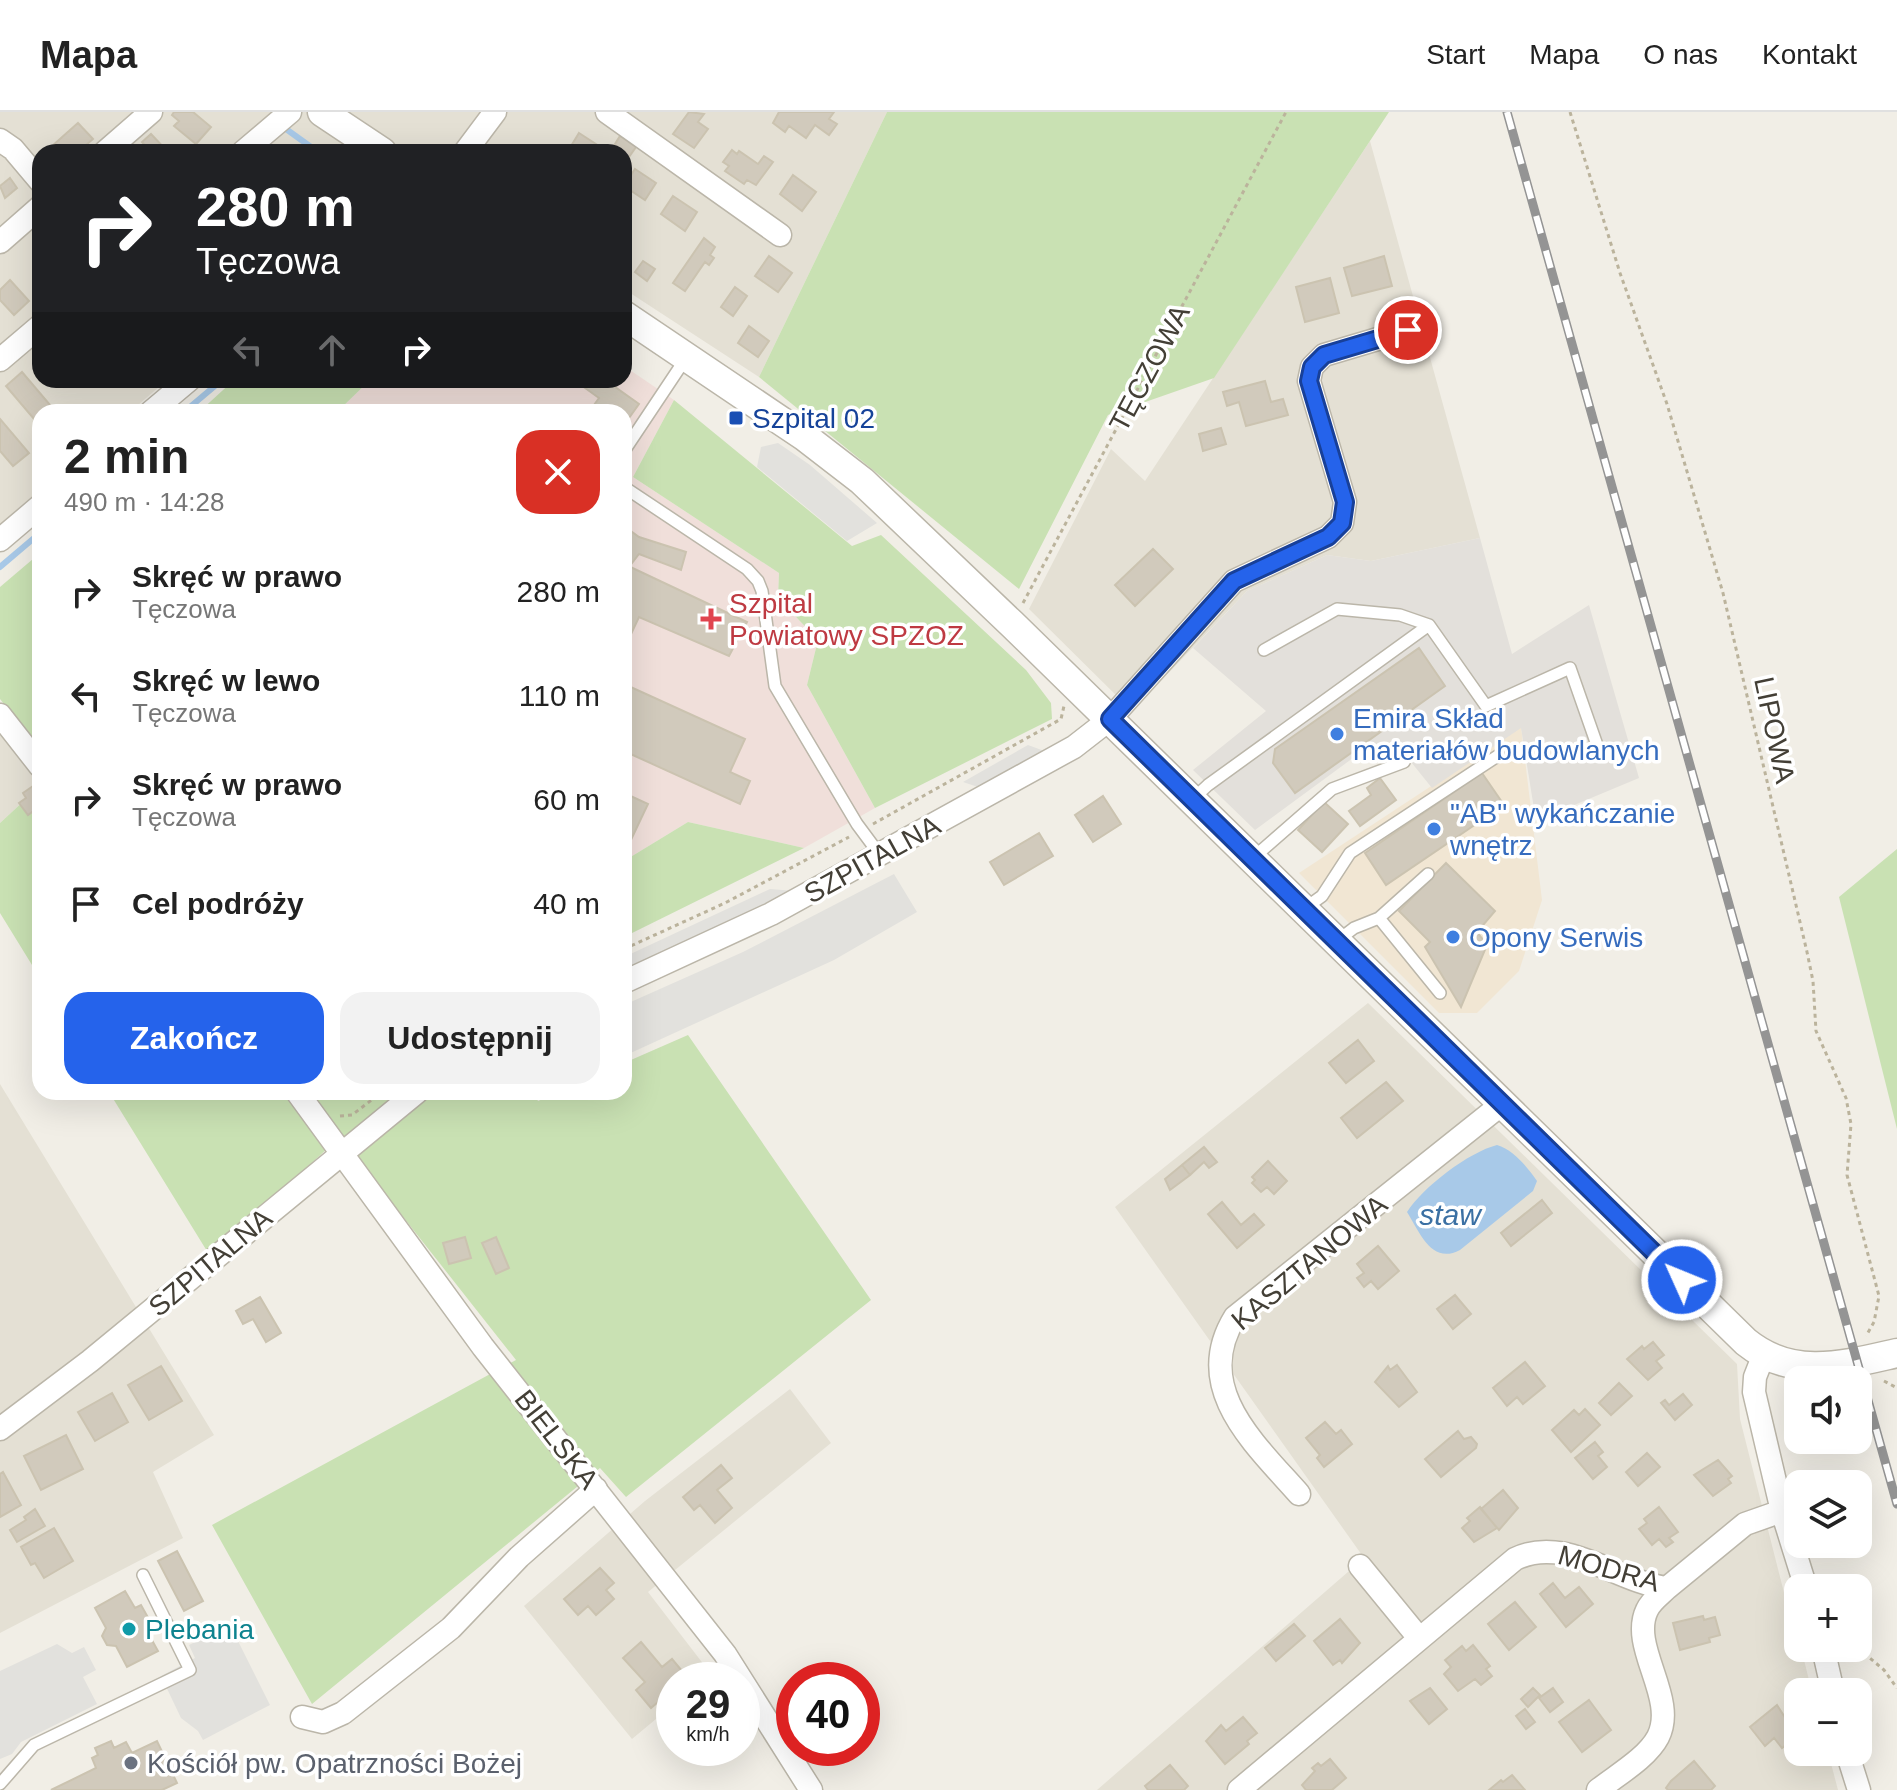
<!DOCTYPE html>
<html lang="pl">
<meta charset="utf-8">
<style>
:root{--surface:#fff;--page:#f2f2f2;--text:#222;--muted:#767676;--line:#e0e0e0;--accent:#2563eb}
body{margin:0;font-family:Helvetica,sans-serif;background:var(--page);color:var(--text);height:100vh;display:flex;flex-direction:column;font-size:30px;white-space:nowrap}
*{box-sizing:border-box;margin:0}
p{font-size:26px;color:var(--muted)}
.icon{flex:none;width:44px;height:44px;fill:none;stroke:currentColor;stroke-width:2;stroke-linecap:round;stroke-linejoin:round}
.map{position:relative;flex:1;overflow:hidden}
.side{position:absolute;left:32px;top:292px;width:600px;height:696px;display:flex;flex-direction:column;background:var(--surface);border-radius:24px;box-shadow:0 8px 32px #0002}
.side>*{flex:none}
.banner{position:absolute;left:32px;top:32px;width:600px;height:244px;border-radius:24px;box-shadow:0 8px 32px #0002;background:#202124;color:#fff;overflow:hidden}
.buttons{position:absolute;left:1784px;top:1254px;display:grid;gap:16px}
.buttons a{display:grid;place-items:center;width:88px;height:88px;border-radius:16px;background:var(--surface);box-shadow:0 8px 32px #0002;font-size:40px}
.speed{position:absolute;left:656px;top:1550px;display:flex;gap:16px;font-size:40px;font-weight:700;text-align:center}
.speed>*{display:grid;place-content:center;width:104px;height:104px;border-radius:50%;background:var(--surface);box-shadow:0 8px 32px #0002;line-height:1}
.speed small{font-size:20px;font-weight:400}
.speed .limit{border:12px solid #d22;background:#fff;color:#111}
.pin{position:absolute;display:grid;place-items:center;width:68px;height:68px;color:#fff;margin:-34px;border:4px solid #fff;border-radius:50%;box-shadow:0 2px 8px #0007}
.me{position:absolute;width:88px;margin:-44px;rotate:314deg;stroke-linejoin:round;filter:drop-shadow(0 0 6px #0008)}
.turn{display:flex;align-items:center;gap:28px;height:168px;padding:0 32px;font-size:36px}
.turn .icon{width:104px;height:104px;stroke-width:2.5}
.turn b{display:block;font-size:56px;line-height:68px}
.lanes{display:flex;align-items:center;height:76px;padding:0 32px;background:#0003;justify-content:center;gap:40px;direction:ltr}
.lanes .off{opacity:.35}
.round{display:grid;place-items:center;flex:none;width:84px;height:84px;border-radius:24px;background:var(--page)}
.headline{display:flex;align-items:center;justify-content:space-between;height:136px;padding:0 32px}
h1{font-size:48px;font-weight:600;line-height:60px}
.primary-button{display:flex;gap:16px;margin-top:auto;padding:16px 32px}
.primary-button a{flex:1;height:92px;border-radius:24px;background:var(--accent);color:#fff;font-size:32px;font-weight:600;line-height:92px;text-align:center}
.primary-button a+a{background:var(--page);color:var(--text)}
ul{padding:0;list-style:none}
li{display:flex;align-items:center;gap:24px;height:104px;padding:0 32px}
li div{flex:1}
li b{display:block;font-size:30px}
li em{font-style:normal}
header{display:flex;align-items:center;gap:48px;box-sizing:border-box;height:112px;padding:0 40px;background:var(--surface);border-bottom:2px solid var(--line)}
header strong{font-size:38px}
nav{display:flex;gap:44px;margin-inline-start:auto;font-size:28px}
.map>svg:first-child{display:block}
</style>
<header>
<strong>Mapa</strong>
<nav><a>Start</a><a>Mapa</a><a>O nas</a><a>Kontakt</a></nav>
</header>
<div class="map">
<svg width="1897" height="1678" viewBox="0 0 1897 1678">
<rect width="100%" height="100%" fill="#f1eee6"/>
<!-- residential -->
<path fill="#e4e0d4" d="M0,0H887L759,265L624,177V40H40V268H167L130,300H40V378L0,412Z
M1370,29L1480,426L1371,449L1327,443L1247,479L1132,599L1029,497L1111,337L1145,369Z
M0,623L40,674L0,711Z
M1368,891L1737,1252L1740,1307L1798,1536H1801L1812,1580H1798V1640H1828L1838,1678H1097L1364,1446L1115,1095Z
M0,972L214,1323L153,1360L183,1426L0,1521Z
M790,1277L831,1331L648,1480L711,1562L704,1568H674V1592L632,1627L524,1494L645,1389Z"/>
<!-- commercial -->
<path fill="#f1e6d3" d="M1521,615L1542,788L1519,859L1477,901H1439L1299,761Z"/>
<!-- industrial -->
<path fill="#e3e0db" d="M1480,426L1512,542L1589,493L1639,666L1536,709L1521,616L1432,676L1403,640L1372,632L1255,718L1193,658L1266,599L1193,536L1247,479L1327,443L1371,449Z"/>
<!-- medical -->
<path fill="#f0dfda" d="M624,254L674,288L633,365L779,461L778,486L818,528L807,573L875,696L804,736L688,710L624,749V300H337L370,268H624Z"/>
<!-- green -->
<path fill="#c9e1b3" d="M887,0H1389L1214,266L1108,303L1019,477L759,265Z
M234,268H370L337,300H199Z
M674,288L852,434L881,423L1026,558L1051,591L1052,607L875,696L807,573L818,528L778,486L779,461L633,365Z
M40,441V638L0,587V475Z
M40,674V866L0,801V711Z
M688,710L804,736L624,825V749Z
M1897,737V1017L1839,785Z
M688,923L871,1188L626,1385L600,1356L312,1592L212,1413L516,1248L340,1025L210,1144L109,980H533L538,989L559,980H624V951Z"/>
<!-- parking -->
<path fill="#e2e1dd" d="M778,331L810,353L877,411L847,429L757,355L761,335Z
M1028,633L1047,640L981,676L963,670Z
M894,762L917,800L834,848L624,944V893L743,840Z
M770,777L795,779L624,860V845Z
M230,1513L270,1593L203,1628L198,1619L181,1606L161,1564L195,1546L189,1533Z
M57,1532L72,1541L84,1535L96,1558L83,1565L97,1592L21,1630L12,1642L0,1647V1559Z"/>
<!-- water -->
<path fill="#a8c9e8" d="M1497,1033C1514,1038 1527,1055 1537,1069L1533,1079L1460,1138C1432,1153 1420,1121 1407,1100C1423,1075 1469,1040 1497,1033Z"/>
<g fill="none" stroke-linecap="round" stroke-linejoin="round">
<!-- stream -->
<path stroke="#a8c9e8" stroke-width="6" d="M286,17L318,40
M184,300L222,268
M0,455L40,421"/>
</g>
<!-- building -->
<path fill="#d1cabc" stroke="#cbc3b0" stroke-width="2" d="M174,0H193L211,15L196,32L174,14L179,9L172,3Z
M689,0L704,2L698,10L708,17L694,36L673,22Z
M779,0H834L829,7L837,12L829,23L815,13L806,26L789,14L785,20L773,11Z
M78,11L93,27L78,40H57L52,34Z
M579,21L599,34L595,40L568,39Z
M151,22L168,40H151L142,30Z
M620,24L636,35L624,52V40H610Z
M732,38L737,42L739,39L758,52L764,44L773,50L756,73L747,68L744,72L725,59L729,54L723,50Z
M635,57L656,71L645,88L624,74Z
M793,63L816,80L802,99L780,82Z
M10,66L17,76L5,86L0,74Z
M673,84L697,100L685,119L661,102Z
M704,126L715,135L710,143L714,146L709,153L705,150L685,179L673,171Z
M769,144L792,161L778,180L755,164Z
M1384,144L1392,174L1352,184L1344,156Z
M643,149L655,157L647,169L635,160Z
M1330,166L1339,201L1305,210L1296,175Z
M10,168L29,189L14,203L0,188V178Z
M735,175L747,184L733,204L721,195Z
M749,214L769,229L758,245L738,231Z
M22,260L56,300H40V314L6,274Z
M574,268H614L611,272L639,292L624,313V300H589L599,286Z
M1265,269L1271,290L1283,287L1288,303L1246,314L1239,290L1227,294L1223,280Z
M0,307L29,341L13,354L0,339Z
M1221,316L1226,332L1203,339L1199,322Z
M624,414L639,425L686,440L681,458L639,442L629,455L624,452Z
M1153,437L1173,457L1135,494L1115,473Z
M624,452L747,510L729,544L639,505L624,537Z
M1419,536L1445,574L1295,681L1273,651L1275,637Z
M624,572L745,627L730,660L750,669L740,692L624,639Z
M1482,661L1504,693L1386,773L1365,741Z
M1380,666L1396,688L1360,714L1349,699L1371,683L1367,676Z
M33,674L40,682V694L28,703L19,691L26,686L23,681Z
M624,681L648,692L629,732L624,729Z
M1103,684L1121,712L1093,730L1075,703Z
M1324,690L1348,712L1322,740L1298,718Z
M1039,721L1053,744L1004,773L990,750Z
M1446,751L1495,799L1477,820L1487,833L1461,895L1425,835L1430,830L1399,799Z
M1358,928L1374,949L1346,971L1329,951Z
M1386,970L1403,989L1357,1026L1341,1006Z
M1204,1035L1217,1050L1209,1056L1204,1050L1190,1063L1182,1053Z
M1268,1049L1287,1069L1274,1082L1267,1075L1261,1080L1252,1071L1255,1068L1252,1065Z
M1182,1053L1190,1063L1170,1078L1165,1067Z
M1542,1088L1552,1101L1511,1134L1501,1121Z
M1222,1090L1241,1113L1254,1102L1264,1113L1237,1136L1208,1102Z
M465,1125L471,1146L449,1152L443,1131Z
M496,1125L509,1156L496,1162L482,1131Z
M1378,1134L1399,1159L1378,1177L1371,1169L1364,1175L1357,1166L1364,1161L1357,1152Z
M1455,1183L1471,1202L1453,1217L1437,1197Z
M260,1185L281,1221L266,1230L253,1207L243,1212L236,1199Z
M1653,1230L1664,1243L1656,1249L1662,1256L1648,1268L1627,1247L1642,1234L1644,1237Z
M1525,1250L1545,1274L1523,1292L1517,1285L1507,1294L1493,1276Z
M1397,1253L1417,1280L1399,1295L1375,1270L1388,1254L1390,1258Z
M161,1254L182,1289L149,1308L128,1273Z
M1619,1271L1632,1284L1611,1303L1599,1291Z
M112,1281L128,1310L95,1329L78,1300Z
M1683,1282L1692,1293L1675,1308L1661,1291L1665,1288L1669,1293Z
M1585,1297L1600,1313L1571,1340L1552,1318L1574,1298L1579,1303Z
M1325,1310L1336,1322L1341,1318L1352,1332L1324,1355L1317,1346L1320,1343L1306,1326Z
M1458,1319L1464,1327L1471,1325L1477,1332L1476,1336L1441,1365L1425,1347Z
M66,1323L83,1357L41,1378L24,1344Z
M1595,1330L1603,1340L1598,1344L1607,1355L1593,1367L1575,1346Z
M1647,1341L1660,1355L1638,1374L1626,1360Z
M1718,1348L1732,1364L1728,1367L1731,1371L1713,1384L1694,1363Z
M721,1353L732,1366L717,1378L732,1396L715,1411L700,1393L694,1398L683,1385Z
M3,1360L21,1393L0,1405V1362Z
M1503,1378L1518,1396L1499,1418L1481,1397Z
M1480,1395L1497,1416L1474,1430L1462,1416L1470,1409L1467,1406Z
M1659,1395L1678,1420L1669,1426L1673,1430L1666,1435L1659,1427L1652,1433L1639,1417L1647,1411L1644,1407Z
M35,1397L45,1414L17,1430L10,1418L26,1408L24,1405Z
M54,1416L73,1449L44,1466L35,1451L31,1453L21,1435Z
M177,1439L203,1489L184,1499L158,1449Z
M600,1456L614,1471L606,1478L614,1487L596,1503L588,1494L578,1503L564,1487Z
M1553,1471L1565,1486L1579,1475L1593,1492L1566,1515L1540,1482Z
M125,1479L135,1496L141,1493L155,1518L148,1521L158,1539L127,1555L116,1534L107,1533L102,1524L106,1516L95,1496Z
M1515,1490L1536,1515L1509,1538L1488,1512Z
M1703,1504L1704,1508L1715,1505L1720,1523L1709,1526L1710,1530L1680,1538L1673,1511Z
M1340,1507L1360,1531L1342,1551L1340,1548L1333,1553L1314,1529Z
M1294,1512L1305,1524L1276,1549L1265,1536Z
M641,1530L662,1555L672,1547L687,1565L674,1568V1576L651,1596L636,1578L645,1570L623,1546Z
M1473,1533L1490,1554L1486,1557L1492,1564L1481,1573L1475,1567L1458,1579L1444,1562L1451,1555L1445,1548L1462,1534L1466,1539Z
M1430,1576L1447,1597L1429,1612L1410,1589Z
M1533,1576L1540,1583L1528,1595L1521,1587Z
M1553,1576L1563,1590L1550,1600L1539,1586Z
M1589,1588L1611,1618L1582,1640L1559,1610Z
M1777,1593L1797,1624L1782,1636L1774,1626L1765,1634L1750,1615Z
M1525,1597L1535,1610L1526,1617L1516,1604Z
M1243,1605L1257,1621L1247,1629L1249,1632L1225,1652L1206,1629L1221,1613L1226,1619Z
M111,1629L114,1636L126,1630L132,1641L157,1629L177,1671L162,1678H51L96,1656L92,1646L98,1643L95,1636Z
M1330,1647L1346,1666L1332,1678H1306L1302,1673L1315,1659L1312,1656L1318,1651L1321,1654Z
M1694,1649L1715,1674L1711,1678H1668L1666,1676L1671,1669Z
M1170,1653L1188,1674L1184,1678H1148L1145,1674Z
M1512,1663L1525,1678H1489L1501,1668L1503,1670Z"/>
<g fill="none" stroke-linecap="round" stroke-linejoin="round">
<!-- service casing -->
<g stroke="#bbb6a9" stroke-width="14">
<path id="service" d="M624,339L686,246
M624,375L747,457L758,469L762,479L775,574L857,712L880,743
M1264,538L1337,497L1400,503L1429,513L1486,594L1570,556L1597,633
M1193,687L1208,673L1429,513
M1253,746L1332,677L1404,650
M1304,797L1322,784L1350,741L1499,643
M1379,806L1440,881
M1337,829L1354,816L1379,806L1428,762
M0,1672L34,1633L190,1558L143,1463"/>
</g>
<!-- minor casing -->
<g stroke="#bbb6a9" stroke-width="25">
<path id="minor" d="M607,0L780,123
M0,28L13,37L40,69
M105,40L151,0
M243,40L290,0
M465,40L495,0
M0,130L40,95
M0,248L40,214
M151,300L189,268
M0,428L40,394
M0,603L40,654
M624,870L771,802L1074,635L1110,607L1234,469L1328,425L1342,411L1345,390L1309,269L1312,255L1324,243L1408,218
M297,980L483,1235L725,1542L811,1678
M0,1317L90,1249L417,980
M1299,1382C1255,1332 1191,1276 1235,1205L1502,992
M1782,1399L1806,1476
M1360,1454L1419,1526
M1823,1536L1833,1580
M302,1605L323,1610L343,1601L451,1516L519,1445L596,1377
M1847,1640L1859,1678
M1239,1678L1515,1447C1566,1422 1616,1470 1667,1476L1745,1412L1782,1399L1754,1280L1755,1265L1764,1242
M1598,1678C1617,1663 1647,1646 1658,1625C1678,1586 1629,1535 1647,1498C1651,1489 1660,1483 1667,1476"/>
</g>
<!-- tertiary casing -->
<g stroke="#bbb6a9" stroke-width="31">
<path id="tertiary" d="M322,0L382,40
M624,203L805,325L862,369L1012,512L1746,1230C1793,1268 1844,1253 1897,1241"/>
</g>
<!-- path -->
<path stroke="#bbb39c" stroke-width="3" stroke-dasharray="4 4" stroke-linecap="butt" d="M1570,0L1620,161L1667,292L1723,481L1807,840L1813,869L1816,919L1846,986L1851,1012L1847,1063L1879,1184L1874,1210L1866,1224
M1023,491L1286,0
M873,712L1061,607L1064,594
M624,837L725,791L849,725
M340,1004L352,1003L382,980
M1884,1269L1897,1276
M1858,1536L1884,1558L1897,1576"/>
<!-- service -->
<use href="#service" stroke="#fff" stroke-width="11"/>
<!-- minor -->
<use href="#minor" stroke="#fff" stroke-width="22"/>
<!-- tertiary -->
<use href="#tertiary" stroke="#fff" stroke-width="28"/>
<!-- rail casing -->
<g stroke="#949494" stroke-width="9">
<path id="rail" d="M1507,0L1897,1392"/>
</g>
<!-- rail -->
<use href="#rail" stroke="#fff" stroke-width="6" stroke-dasharray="18" stroke-linecap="butt"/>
</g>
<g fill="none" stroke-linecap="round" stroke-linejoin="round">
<!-- route casing -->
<g stroke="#184099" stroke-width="20">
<path id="route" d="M1408,218L1324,243L1312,255L1309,269L1345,390L1342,411L1328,425L1234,469L1110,607L1682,1168"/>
</g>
<!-- route -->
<use href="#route" stroke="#2563eb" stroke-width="14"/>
</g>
<!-- markers -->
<rect fill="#1a4fb4" stroke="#fff" stroke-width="3" x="728" y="298" width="16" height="16" rx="4"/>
<path fill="#e0444e" stroke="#fff" stroke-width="3" d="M707 495h8v8h8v8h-8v8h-8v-8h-8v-8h8z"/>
<g fill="#3f7fe0" stroke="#fff" stroke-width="3">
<circle cx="1337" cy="622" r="8"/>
<circle cx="1434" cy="717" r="8"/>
<circle cx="1453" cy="825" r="8"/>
</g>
<circle fill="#0f9aa8" stroke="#fff" stroke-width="3" cx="129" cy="1517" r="8"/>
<circle fill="#6b7280" stroke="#fff" stroke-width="3" cx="131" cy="1651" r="8"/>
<g text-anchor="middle" stroke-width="7" stroke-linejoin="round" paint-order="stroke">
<!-- street labels -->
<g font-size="28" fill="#433f36" stroke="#fff">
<text transform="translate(1149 256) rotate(-62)" y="10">TĘCZOWA</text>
<text transform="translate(1775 618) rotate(78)" y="10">LIPOWA</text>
<text transform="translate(872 747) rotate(-29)" y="10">SZPITALNA</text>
<text transform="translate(210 1150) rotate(-40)" y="10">SZPITALNA</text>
<text transform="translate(1309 1150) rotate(-40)" y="10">KASZTANOWA</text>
<text transform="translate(557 1327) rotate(52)" y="10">BIELSKA</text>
<text transform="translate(1609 1456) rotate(16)" y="10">MODRA</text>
</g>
<!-- transit labels -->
<g font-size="28" fill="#164399" stroke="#fff" text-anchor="start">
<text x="752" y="316">Szpital 02</text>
</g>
<!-- health labels -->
<g font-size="28" fill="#be3a42" stroke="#fff" text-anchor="start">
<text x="729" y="501">Szpital<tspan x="729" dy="32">Powiatowy SPZOZ</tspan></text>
</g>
<!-- shop labels -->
<g font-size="28" fill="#366cbe" stroke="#fff" text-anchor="start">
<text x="1353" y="616">Emira Skład<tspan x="1353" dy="32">materiałów budowlanych</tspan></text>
<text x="1450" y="711">"AB" wykańczanie<tspan x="1450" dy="32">wnętrz</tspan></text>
<text x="1469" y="835">Opony Serwis</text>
</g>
<!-- culture labels -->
<g font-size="28" fill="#0d838f" stroke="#fff" text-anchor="start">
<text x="145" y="1527">Plebania</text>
</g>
<!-- worship labels -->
<g font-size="28" fill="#5b616d" stroke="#fff" text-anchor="start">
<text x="147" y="1661">Kościół pw. Opatrzności Bożej</text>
</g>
<!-- water labels -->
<g font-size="30" font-style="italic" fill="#3b70a3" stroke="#fff">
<text x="1450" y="1113">staw</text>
</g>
</g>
</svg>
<div class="buttons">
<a><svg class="icon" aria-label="sound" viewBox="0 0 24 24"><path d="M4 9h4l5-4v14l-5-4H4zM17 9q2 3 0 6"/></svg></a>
<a><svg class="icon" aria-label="layers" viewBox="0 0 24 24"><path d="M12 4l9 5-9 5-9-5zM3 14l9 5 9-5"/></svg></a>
<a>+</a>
<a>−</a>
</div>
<div class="speed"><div>29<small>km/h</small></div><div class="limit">40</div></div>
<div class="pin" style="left:1408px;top:218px;background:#d93025"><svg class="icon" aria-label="arrive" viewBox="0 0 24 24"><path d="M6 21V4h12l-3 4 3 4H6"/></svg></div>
<svg class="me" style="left:1682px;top:1168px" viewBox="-20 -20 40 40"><circle r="17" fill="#2563eb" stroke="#fff" stroke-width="3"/><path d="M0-11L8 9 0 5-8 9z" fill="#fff"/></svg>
<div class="banner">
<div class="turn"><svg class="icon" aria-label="right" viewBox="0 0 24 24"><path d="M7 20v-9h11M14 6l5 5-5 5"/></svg><div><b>280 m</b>Tęczowa</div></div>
<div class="lanes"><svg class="icon off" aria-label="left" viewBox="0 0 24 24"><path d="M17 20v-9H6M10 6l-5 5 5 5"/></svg><svg class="icon off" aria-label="ahead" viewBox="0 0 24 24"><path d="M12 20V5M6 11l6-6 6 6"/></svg><svg class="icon" aria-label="right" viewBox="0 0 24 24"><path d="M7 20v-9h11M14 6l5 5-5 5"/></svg></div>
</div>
<section class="side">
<div class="headline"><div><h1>2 min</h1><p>490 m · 14:28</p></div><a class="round" style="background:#d93025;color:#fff"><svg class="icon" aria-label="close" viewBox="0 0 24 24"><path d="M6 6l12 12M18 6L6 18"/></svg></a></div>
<ul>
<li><svg class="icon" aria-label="right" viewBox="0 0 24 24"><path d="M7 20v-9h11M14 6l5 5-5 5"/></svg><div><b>Skręć w prawo</b><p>Tęczowa</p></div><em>280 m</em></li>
<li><svg class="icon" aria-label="left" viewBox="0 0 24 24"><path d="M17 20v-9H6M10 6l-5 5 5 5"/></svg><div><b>Skręć w lewo</b><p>Tęczowa</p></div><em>110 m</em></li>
<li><svg class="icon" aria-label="right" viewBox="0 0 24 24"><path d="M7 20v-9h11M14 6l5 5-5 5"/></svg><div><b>Skręć w prawo</b><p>Tęczowa</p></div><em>60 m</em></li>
<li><svg class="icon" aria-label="arrive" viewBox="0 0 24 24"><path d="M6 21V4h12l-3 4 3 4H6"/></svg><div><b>Cel podróży</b></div><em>40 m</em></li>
</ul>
<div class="primary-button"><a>Zakończ</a><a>Udostępnij</a></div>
</section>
</div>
